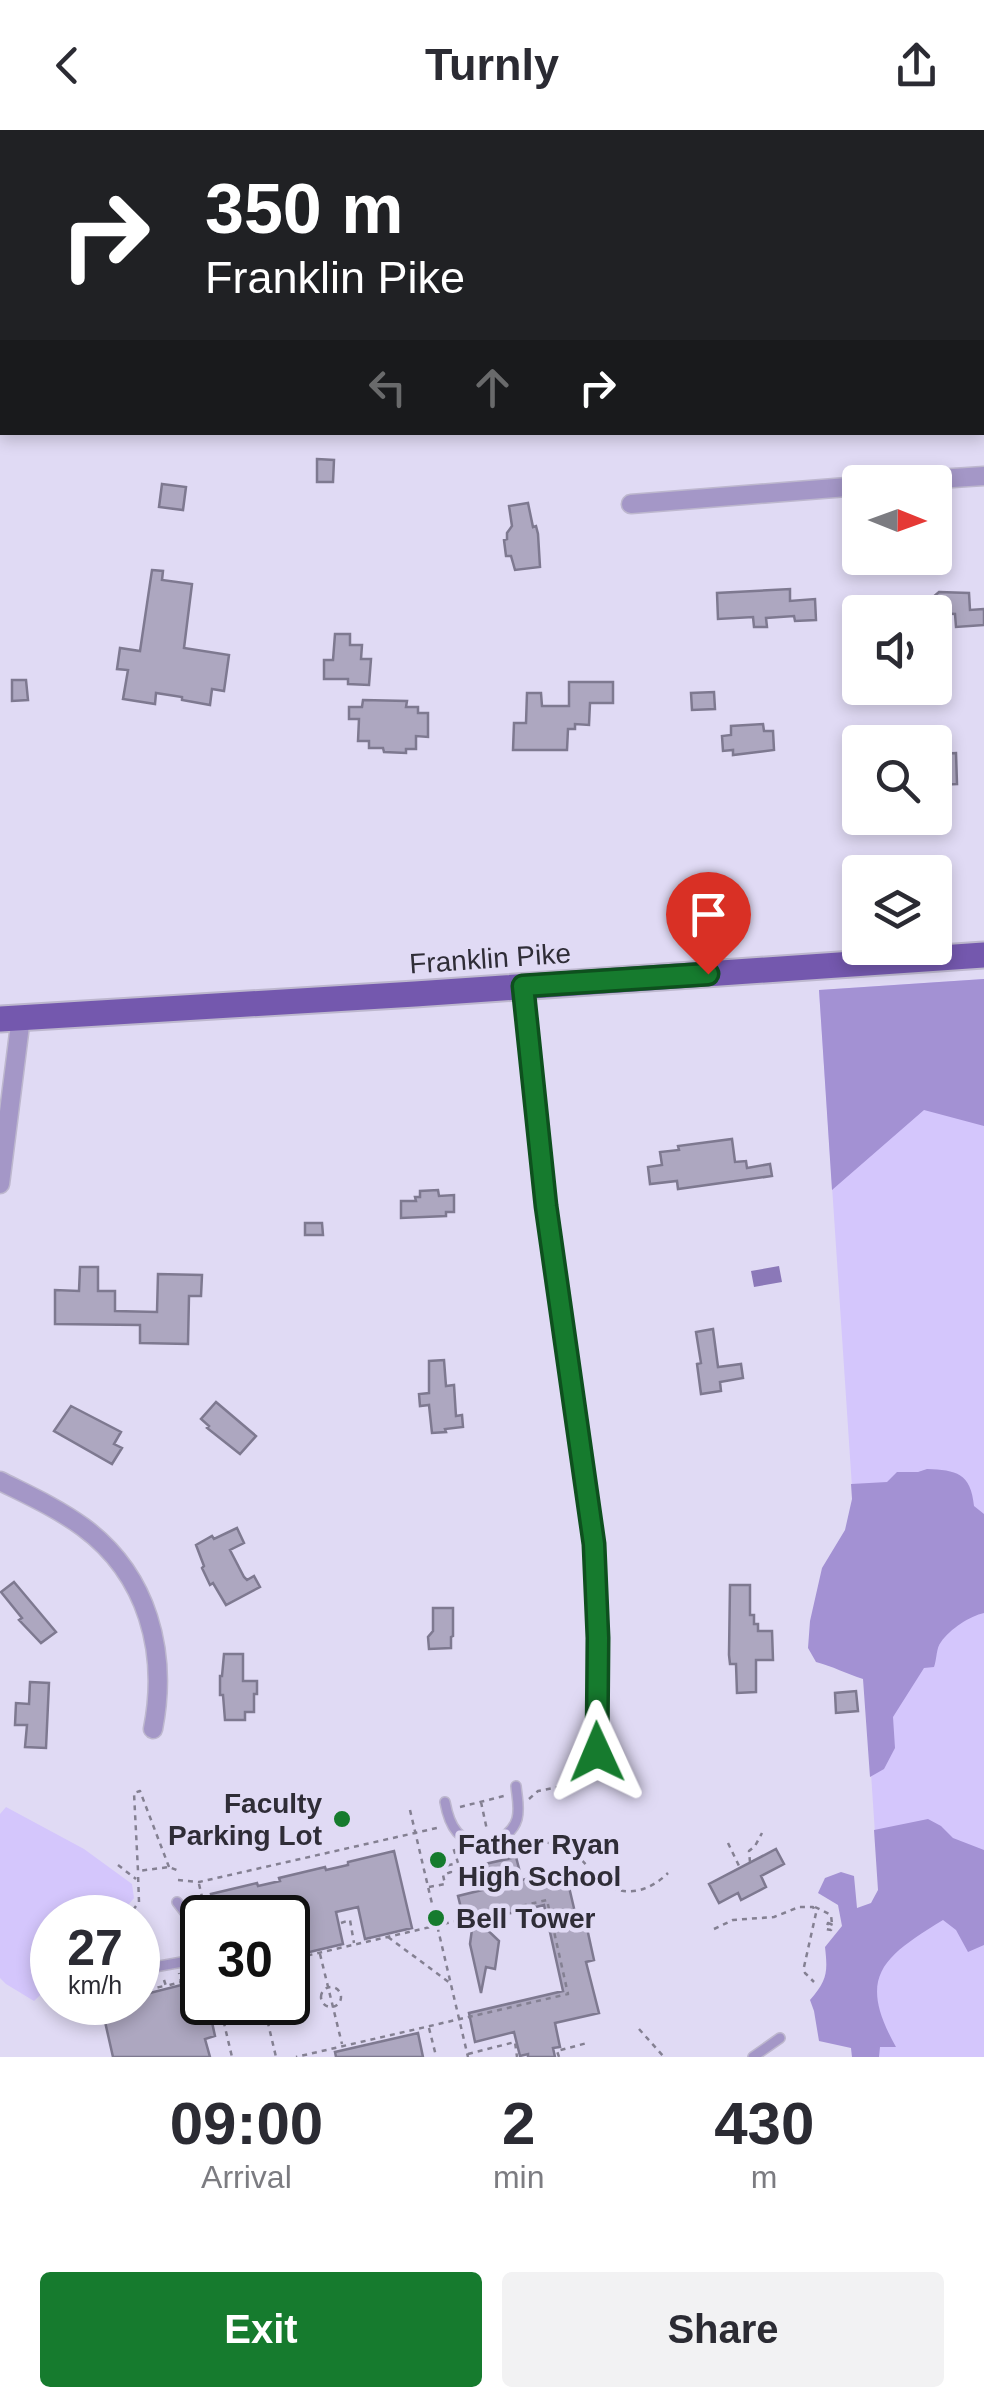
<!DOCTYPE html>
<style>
:root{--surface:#fff;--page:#f2f2f3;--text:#2b2b33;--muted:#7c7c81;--accent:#167b2e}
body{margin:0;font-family:Arial,sans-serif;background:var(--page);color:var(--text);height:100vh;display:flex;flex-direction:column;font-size:38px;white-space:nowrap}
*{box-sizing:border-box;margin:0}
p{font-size:32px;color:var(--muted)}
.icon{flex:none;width:55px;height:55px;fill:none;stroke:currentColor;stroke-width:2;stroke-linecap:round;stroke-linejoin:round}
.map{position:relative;height:1927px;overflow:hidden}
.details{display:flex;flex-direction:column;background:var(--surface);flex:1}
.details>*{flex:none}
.top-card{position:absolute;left:0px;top:0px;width:985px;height:305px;box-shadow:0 5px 15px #0003;background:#202124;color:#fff;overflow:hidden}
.needle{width:65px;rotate:91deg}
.fabs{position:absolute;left:842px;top:335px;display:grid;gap:20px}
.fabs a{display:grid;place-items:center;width:110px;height:110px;border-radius:10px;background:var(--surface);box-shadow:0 5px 15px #0003;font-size:50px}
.speed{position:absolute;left:30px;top:1765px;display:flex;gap:20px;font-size:50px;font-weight:700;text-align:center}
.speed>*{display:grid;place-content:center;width:130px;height:130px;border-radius:50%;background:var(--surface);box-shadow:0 5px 15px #0003;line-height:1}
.speed small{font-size:25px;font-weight:400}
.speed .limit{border:5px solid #111;border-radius:15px;background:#fff;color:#111}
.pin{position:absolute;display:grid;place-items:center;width:85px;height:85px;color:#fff;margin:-102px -42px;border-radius:50% 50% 50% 0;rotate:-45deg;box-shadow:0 0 10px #0007}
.pin .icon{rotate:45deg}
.me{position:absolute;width:110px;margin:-55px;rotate:359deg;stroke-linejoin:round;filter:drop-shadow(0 0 8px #0008)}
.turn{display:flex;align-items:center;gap:35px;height:210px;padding:0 40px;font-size:45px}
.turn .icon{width:130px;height:130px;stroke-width:2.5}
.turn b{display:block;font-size:70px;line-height:85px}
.lanes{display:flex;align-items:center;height:95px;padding:0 40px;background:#0003;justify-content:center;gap:50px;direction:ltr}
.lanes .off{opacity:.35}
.eta{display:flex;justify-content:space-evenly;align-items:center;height:170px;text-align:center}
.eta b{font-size:60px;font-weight:600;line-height:70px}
.primary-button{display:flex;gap:20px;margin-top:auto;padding:20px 40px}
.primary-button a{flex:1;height:115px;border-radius:10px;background:var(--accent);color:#fff;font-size:40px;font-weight:600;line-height:115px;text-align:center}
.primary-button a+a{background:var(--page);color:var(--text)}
header{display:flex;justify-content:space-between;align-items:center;height:130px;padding:0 40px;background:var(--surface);font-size:45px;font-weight:600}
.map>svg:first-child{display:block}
</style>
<header><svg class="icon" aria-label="back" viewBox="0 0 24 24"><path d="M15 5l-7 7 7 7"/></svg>Turnly<svg class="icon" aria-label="share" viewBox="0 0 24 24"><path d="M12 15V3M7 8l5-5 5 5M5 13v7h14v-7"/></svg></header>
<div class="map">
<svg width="984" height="1927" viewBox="0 0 984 1927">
<rect width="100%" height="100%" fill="#e0daf4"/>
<!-- green -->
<path fill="#d4c6fc" d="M984,849V1927H852L846,1831L880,1779L819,860Z
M6,1677L84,1719L132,1754L134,1768L118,1787L52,1788V1854L34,1871L6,1854L0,1848V1684Z"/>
<!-- forest -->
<path fill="#a391d3" d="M984,849V996L924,980L832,1060L819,860Z
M927,1339C956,1340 971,1343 974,1376L984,1384V1483C970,1486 950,1499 941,1512C936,1518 937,1529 934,1537L924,1538L893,1587L895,1618L884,1639L870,1647L863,1549C847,1544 832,1536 816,1532L808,1518L810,1491L822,1438L845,1400L852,1369L851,1354L887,1352L897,1342H918Z
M928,1689L941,1696L953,1708L984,1720V1815L968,1822L956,1800L943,1790C883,1827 856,1846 896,1917H880L879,1927H852L851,1918L819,1911L814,1881L810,1870C827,1850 828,1843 825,1817L842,1796L838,1775L818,1763L825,1748L841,1742L854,1746L857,1778L871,1773L878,1760L874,1700Z"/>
<!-- water -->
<path fill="#8b78b8" d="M779,1136L782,1152L754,1157L751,1141Z"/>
<!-- building -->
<path fill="#ada7c0" stroke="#7e7990" stroke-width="2.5" d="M317,329L334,330L333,352H317Z
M162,354L186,357L183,380L159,377Z
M528,373L533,397L536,396L538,404L540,437L515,440L511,426H506L504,410L507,409V403L512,396L509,376Z
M152,440L163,441L162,450L192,454L184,518L229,525L224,561L212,559L210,575L182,570V567L156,563L155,574L123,569L128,540L117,539L120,518L140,521Z
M790,459V471L815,469L816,490L795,491L794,486L766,488L767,497H754L753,487L718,489L717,463Z
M939,462L969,463L970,480L984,479V495L956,497L955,484L918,482L917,468H932Z
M335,504H350V515H362L361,529H371L369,555L348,554V549H324V530H333Z
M12,550H26L28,570L12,571Z
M569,552H613V573H590L589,595L575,594V599H568L567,620H513L514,593H526L527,563H541L542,576H569Z
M714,562L715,579L692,580L691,563Z
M363,570L407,571L406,577H418V583H428V607L416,606V619H406V623L384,622L383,618H369V611H358L359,589H349V577H362Z
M763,594L764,601H773L774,620L733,625V620L723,621L722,606L731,605V596Z
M956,623L957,654L935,655V624Z
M732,1009L735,1032L746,1031L747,1038L770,1034L772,1046L678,1059L677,1051L650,1054L648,1037L662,1035L660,1022L679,1020L678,1016Z
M438,1060L439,1066L454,1065V1082H446V1086L401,1088V1071H416L415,1067H420V1061Z
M305,1093H322L323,1105H305Z
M80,1137H98V1161H115V1181L157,1182L158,1144L202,1145L201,1166H189L188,1214L140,1213V1195L55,1194V1160L79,1161Z
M713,1199L718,1237L741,1234L743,1248L720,1252L721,1261L701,1264L697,1234L701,1233L696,1202Z
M444,1230L446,1256L454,1255L456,1286L462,1285L463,1297L445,1299L446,1302L432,1303L429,1275L420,1276L419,1264L429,1263V1231Z
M216,1272L256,1306L240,1324L207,1298L209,1296L201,1289Z
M71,1276L121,1302L114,1314L122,1318L112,1334L54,1301Z
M237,1398L244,1413L230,1420L244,1447L247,1450L254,1446L260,1457L226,1475L213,1453L210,1455L202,1438L204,1436L196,1415L212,1406L214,1409Z
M14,1452L56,1502L41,1513L19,1490L22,1488L1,1462Z
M730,1455H750V1485H754V1494H758V1501H772L773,1530H756V1562L737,1563L736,1534H730L729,1525Z
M433,1478H453V1506L451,1507V1518L429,1519L428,1507L433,1501Z
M224,1524H243V1551H257V1564H254V1582H245V1590H225L223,1565H220V1546H222Z
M30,1552L49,1553L46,1618L25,1617L27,1595H15L16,1573L29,1574Z
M856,1561L858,1581L836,1583L835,1563Z
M776,1719L784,1734L761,1746L766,1757L741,1770L738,1763L719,1773L709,1754Z
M394,1721L412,1798L365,1809L358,1777L336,1782L343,1814L297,1825L288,1788H217L211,1764L257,1753L258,1756L280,1751L279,1748L325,1737L326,1740L348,1735V1732Z
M516,1727L522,1750L565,1740L577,1791L585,1789L594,1830L586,1832L599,1883L555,1893L560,1917L553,1918L555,1927H528V1924L520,1926L514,1902L475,1912L469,1883L563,1861L544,1775L478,1791L499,1811L495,1839L486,1837L481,1863L470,1814L473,1792L465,1794L458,1766L482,1760L476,1736Z
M193,1852L200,1886L210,1883L215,1906L205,1909L210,1927H113L101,1874L138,1872V1866Z
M418,1903L423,1927H336L335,1922Z"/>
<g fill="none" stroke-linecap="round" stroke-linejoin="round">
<!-- service casing -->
<g stroke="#bdb7ce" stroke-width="12">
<path id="service" d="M445,1672C447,1683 450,1694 457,1702C474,1721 510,1713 517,1689C520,1678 517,1667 516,1656
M177,1772L197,1798
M138,1840L182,1832
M753,1927L780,1908"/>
</g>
<!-- minor casing -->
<g stroke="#bdb7ce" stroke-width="21">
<path id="minor" d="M892,352L984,346
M631,374L860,356
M523,856L546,1076L594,1410L598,1507L597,1622
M0,1054L21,887
M0,1351C28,1365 57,1378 83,1397C148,1445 168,1522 153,1599"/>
</g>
<!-- primary casing -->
<g stroke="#bdb7ce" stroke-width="29">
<path id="primary" d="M0,889L415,864L984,825"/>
</g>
<!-- path -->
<path stroke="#848092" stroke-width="2.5" stroke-dasharray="5 5" stroke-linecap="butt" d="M529,1669L538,1661L564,1656
M481,1672L487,1700
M460,1677L504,1666
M410,1680L468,1927
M517,1710C536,1710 553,1712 570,1721C584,1729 592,1744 605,1753C626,1769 651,1760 668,1743
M728,1713L740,1738
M750,1732L749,1721L755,1716L762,1703
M118,1735L136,1749
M169,1737L140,1661L134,1663L138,1741L169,1737L179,1741
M178,1750L199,1752L441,1697
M199,1754L207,1788
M429,1757L445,1754L443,1745L451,1742L449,1735L458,1733L453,1717
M815,1777L831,1785L832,1794
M127,1788L139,1772L138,1744
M341,1793L350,1790L354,1813
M828,1793L833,1795L831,1800L826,1799Z
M714,1799L733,1790L774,1787L799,1777H813L816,1783L804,1837L805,1843L814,1852
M388,1807L450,1853
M320,1824L342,1914
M288,1830L547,1770L568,1864L296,1927
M191,1840L202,1833
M164,1850L166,1856L181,1852L179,1843
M321 1867a10 10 0 1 1 20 0a10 10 0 1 1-20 0Z
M138,1862L164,1856
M219,1872L232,1927
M263,1872L276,1927
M429,1898L436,1926
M639,1899L664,1927
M468,1924L515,1912L517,1927
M559,1927L557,1921L587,1913"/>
<!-- service -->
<use href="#service" stroke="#a497c7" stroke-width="9"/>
<!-- minor -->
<use href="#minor" stroke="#a497c7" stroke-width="18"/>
<!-- primary -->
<use href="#primary" stroke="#7458ae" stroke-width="25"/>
</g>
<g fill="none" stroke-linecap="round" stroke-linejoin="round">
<!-- route casing -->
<g stroke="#0e501e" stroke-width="25">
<path id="route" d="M597,1622L598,1508L594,1414L546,1076L523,856L708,844"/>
</g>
<!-- route -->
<use href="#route" stroke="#167b2e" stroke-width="18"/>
</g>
<!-- markers -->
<g fill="#167b2e" stroke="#e0daf4" stroke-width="4">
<circle cx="342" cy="1689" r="10"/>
<circle cx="438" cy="1730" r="10"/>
<circle cx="436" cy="1788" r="10"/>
</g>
<g text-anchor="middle" stroke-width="9" stroke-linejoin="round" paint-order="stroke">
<!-- street labels -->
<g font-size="28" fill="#2f2d37" stroke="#e0daf4">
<text transform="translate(490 828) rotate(-4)" y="10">Franklin Pike</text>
</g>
<!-- poi labels -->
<g font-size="28" font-weight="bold" fill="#2f2d37" stroke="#e0daf4" text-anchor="start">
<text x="322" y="1683" text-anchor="end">Faculty<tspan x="322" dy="32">Parking Lot</tspan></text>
<text x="458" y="1724">Father Ryan<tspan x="458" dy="32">High School</tspan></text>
<text x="456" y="1798">Bell Tower</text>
</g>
</g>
</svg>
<div class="fabs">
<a><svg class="needle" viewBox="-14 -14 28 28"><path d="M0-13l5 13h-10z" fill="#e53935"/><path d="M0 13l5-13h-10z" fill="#7c7c81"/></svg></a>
<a><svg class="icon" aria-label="sound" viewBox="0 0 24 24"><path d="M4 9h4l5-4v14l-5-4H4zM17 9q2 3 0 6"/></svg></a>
<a><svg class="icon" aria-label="search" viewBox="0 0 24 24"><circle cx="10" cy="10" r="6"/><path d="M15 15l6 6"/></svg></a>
<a><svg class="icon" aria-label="layers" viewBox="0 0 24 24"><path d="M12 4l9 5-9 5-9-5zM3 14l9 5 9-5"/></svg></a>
</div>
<div class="speed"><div>27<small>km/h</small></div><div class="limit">30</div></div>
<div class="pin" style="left:708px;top:844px;background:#d93025"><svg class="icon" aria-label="arrive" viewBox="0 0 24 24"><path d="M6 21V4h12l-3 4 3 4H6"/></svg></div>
<svg class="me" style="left:597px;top:1622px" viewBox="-20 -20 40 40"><path d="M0-17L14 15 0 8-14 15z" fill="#167b2e" stroke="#fff" stroke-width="4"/></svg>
<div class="top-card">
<div class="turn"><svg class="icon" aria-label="right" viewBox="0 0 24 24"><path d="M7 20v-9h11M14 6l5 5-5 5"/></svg><div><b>350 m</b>Franklin Pike</div></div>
<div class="lanes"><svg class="icon off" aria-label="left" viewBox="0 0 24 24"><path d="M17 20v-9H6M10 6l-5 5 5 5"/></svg><svg class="icon off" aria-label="ahead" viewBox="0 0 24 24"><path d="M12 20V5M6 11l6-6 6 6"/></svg><svg class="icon" aria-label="right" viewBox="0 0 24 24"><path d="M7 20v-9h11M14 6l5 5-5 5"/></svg></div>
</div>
</div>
<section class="details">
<div class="eta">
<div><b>09:00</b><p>Arrival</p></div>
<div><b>2</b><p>min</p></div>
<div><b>430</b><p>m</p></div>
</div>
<div class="primary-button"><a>Exit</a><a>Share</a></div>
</section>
